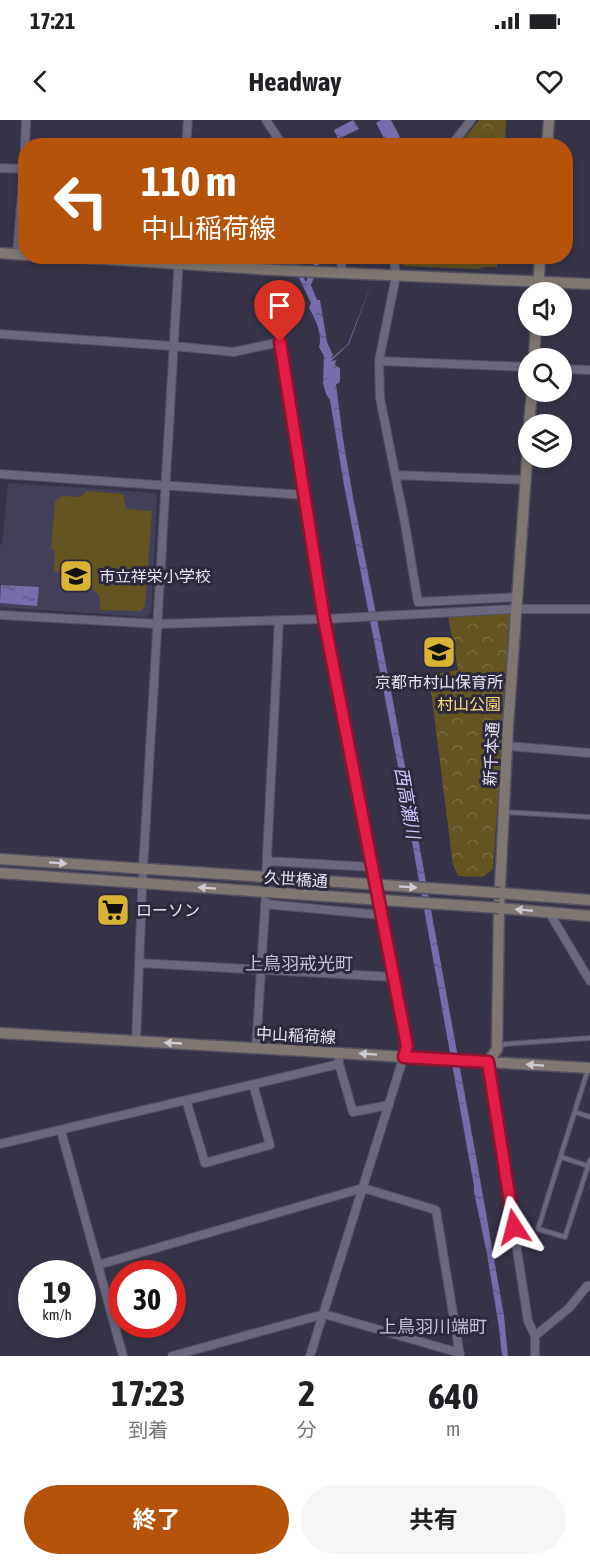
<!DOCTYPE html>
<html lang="ja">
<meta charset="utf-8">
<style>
:root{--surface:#fff;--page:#f6f6f6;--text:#202124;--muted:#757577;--accent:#b45309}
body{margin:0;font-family:"Asap Condensed","Noto Sans JP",sans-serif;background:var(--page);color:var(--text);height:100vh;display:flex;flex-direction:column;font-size:22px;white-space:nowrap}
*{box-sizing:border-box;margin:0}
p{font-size:20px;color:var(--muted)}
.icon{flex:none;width:33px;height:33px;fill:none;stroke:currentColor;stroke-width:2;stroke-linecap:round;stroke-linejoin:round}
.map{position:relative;height:1236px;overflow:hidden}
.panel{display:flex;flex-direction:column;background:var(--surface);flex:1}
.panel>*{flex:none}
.guide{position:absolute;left:18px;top:18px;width:555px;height:126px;border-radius:24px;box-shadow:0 3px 9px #0003;background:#b45309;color:#fff;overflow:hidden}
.tools{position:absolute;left:518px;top:162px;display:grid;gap:12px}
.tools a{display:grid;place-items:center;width:54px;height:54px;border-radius:50%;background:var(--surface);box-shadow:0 3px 9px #0003;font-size:30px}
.speed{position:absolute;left:18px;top:1140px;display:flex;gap:12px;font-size:30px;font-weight:700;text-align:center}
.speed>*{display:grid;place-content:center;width:78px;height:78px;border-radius:50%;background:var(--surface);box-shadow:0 3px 9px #0003;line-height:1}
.speed small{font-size:15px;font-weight:400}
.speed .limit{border:9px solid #d22;background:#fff;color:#111}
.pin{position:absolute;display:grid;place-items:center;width:51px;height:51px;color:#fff;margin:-62px -26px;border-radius:50% 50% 50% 0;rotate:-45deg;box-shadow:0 0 6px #0007}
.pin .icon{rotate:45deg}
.me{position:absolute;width:66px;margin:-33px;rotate:351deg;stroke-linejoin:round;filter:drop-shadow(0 0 4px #0008)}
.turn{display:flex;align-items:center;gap:21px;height:126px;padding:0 24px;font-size:27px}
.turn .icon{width:78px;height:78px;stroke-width:2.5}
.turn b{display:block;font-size:42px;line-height:51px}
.eta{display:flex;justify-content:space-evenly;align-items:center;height:102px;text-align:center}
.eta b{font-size:36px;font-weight:700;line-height:42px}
.cta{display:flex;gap:12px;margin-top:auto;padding:12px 24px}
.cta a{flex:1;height:69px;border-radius:36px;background:var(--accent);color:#fff;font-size:24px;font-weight:700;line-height:69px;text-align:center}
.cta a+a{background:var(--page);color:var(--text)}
.status{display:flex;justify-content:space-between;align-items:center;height:42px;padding:0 30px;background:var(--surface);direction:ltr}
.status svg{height:16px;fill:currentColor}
header{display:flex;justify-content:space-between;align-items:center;height:78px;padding:0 24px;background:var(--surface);font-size:27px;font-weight:700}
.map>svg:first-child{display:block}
</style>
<div class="status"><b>17:21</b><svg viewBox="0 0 49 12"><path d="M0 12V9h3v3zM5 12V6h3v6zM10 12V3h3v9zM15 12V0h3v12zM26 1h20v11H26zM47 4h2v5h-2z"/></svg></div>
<header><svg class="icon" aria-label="back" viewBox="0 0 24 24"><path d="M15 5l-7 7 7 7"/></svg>Headway<svg class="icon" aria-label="heart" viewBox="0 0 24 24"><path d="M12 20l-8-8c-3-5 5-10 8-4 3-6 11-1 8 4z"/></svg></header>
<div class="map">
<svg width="590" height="1236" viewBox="0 0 590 1236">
<defs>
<pattern id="park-crowns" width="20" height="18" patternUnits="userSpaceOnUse" patternTransform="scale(1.5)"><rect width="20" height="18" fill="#64541f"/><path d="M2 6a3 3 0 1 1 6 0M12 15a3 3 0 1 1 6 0" fill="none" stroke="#7a6c40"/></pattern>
<pattern id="water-ripples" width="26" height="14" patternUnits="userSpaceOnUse" patternTransform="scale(1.5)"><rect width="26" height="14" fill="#776dad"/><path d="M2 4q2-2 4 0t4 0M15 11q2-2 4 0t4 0" fill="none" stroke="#605b80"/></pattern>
</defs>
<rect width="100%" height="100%" fill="#373449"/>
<!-- built -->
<path fill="#444059" d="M8,363L154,373L157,377L151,493L146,497L0,487V425H2Z"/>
<!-- green -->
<path fill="#64541f" d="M86,371L123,374L126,389L152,391L145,486L141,491L100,490V477L87,463L65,462L66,453L54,452L55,430L51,429L55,381L62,376L81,377Z"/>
<!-- park -->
<path fill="url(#park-crowns)" d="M479,0H506L505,25H459Z
M399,136L498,137L497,147H484L479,149L404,146L398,138Z
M512,492L493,749L483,757L458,756L453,745L429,555L458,550L448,495Z"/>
<!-- water -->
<path fill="url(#water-ripples)" d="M353,0L359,9L338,19L334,10Z
M381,0H391L400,17L387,24L376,3Z
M289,137H293L306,162L317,137L320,141L311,165L317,180H320L327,222L333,235L331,239L348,224L372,162L349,224L331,241L336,240L335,245L340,248V260L339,263L336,264L343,319L353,377L393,581L476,1036L504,1196L508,1236H502L499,1208L487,1134L474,1072V1066L403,672L344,365L330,280L326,274L323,263L324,236L319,227C323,215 315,198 309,188L311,183Z
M1,465L39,467L37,486L0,483Z"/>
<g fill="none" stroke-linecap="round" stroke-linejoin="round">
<!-- lane casing -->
<g stroke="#535062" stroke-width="6">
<path id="lane" d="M504,692L590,697
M500,927L505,924L590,918
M588,949L538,1109L565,1117L590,1040
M575,992L590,997
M561,1037L588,1046"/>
</g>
<!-- street casing -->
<g stroke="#535062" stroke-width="10">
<path id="street" d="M266,0L283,26
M186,26L188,0
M451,26L471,0
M0,48L26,49
M17,134L24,49L26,0
M340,136L341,140L342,153
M395,136L394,140L396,156L379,241L380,278L405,404L418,482L518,477
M0,214L173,226L234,232L280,222L324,499L407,926L310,1236
M379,241L528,247
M561,249L590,250
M0,354L304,375
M395,355L526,360
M0,495L159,504L324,499L517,489H590
M507,626L590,633
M267,741L371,747
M266,757L279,500
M265,784L381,795
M549,792L590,861
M139,843L393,857
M136,920L143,749L179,136
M256,928L266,772
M488,942L528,1201L535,1216V1236
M339,944L353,992L389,985
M186,980L205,1043L270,1025L253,964
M61,1011L123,1236
M0,1024L339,944V932
M98,1145L363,1068L436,1090L460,1236
M535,1216L569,1188L587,1166H590
M172,1236L324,1194L460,1233"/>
</g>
<!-- secondary casing -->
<g stroke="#535062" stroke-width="13">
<path id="secondary" d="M547,26L549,0
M0,133L26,135
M56,136L275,150L590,164
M538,172L540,136
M534,238L536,206
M529,304L532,272
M0,739L266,757
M0,753L266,772
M500,773L590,780
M499,788L590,796
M0,913L590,948
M488,942L497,929L499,788L508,606L528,326"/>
</g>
<!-- lane -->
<use href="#lane" stroke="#6a677e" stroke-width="4"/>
<!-- street -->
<use href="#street" stroke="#6a677e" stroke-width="8"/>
<!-- secondary -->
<use href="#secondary" stroke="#807772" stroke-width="10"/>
<!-- secondary-bridge casing -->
<g stroke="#535062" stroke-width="13" stroke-linecap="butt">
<path id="secondary-bridge" d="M266,757L500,773
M266,772L499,788"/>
</g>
<!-- secondary-bridge -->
<use href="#secondary-bridge" stroke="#807772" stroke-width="10"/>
</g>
<!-- one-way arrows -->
<defs><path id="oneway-solid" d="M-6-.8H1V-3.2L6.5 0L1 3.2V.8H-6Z" transform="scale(1.5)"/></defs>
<g fill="#cccad2">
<use href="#oneway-solid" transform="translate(58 743) rotate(4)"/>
<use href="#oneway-solid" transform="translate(408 767) rotate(4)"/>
<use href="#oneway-solid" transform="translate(207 768) rotate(-176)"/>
<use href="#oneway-solid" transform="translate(524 790) rotate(-175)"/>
<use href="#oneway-solid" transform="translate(173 923) rotate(-177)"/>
<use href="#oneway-solid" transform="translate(368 934) rotate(-176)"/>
<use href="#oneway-solid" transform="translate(535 945) rotate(-176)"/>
</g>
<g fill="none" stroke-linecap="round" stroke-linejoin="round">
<!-- route casing -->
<g stroke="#92132f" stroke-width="15">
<path id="route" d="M280,222L324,499L407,926L404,937L488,942L514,1107"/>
</g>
<!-- route -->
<use href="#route" stroke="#e11d48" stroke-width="10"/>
</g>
<!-- icons -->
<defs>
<g id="school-square" transform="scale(1.725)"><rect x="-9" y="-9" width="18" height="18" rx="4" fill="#d8b434" stroke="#2d2a3e"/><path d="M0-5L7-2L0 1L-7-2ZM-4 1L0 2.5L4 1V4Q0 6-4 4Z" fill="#111"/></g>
<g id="supermarket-square" transform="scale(1.725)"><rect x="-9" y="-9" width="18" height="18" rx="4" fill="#d8b434" stroke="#2d2a3e"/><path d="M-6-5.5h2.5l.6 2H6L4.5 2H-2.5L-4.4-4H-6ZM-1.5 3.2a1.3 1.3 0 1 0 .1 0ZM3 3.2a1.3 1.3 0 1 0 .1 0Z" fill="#111"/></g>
</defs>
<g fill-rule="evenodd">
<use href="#school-square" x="76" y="456"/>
<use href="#school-square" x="439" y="532"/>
<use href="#supermarket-square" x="113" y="790"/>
</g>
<g text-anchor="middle" stroke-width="6" stroke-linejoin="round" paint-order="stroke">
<!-- poi labels -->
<g font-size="16" fill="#e6e5f2" stroke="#2d2a3e" text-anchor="start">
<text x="99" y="462">市立祥栄小学校</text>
<text x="439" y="568" text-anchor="middle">京都市村山保育所</text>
<text x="136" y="796">ローソン</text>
</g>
<!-- park labels -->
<g font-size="16" fill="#fcdb74" stroke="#2d2a3e">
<text x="469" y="590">村山公園</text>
</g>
<!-- street labels -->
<g font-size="16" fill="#e6e5f2" stroke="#2d2a3e">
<text transform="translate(491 634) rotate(-87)" y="6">新千本通</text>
<text transform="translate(296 759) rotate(4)" y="6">久世橋通</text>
<text transform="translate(296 915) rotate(3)" y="6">中山稲荷線</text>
</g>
<!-- water labels -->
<g font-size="18" font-style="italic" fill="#cec7ff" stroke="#2d2a3e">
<text transform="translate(407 683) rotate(80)" y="6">西高瀬川</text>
</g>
<!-- neighbourhood labels -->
<g font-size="18" fill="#c3c1da" stroke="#2d2a3e">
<text x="299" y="850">上鳥羽戒光町</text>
<text x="433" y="1213">上鳥羽川端町</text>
</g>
</g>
</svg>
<div class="tools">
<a><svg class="icon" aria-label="sound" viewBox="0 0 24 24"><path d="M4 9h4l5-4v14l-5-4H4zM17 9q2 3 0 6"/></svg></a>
<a><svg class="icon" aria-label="search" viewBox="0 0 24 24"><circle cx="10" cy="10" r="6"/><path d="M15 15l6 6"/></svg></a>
<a><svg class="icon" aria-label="layers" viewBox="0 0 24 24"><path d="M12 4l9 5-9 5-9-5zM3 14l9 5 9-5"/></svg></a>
</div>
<div class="speed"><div>19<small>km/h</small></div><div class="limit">30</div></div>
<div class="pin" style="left:280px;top:222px;background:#d93025"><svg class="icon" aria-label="arrive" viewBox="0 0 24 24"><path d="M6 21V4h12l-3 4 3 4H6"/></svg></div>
<svg class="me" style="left:514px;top:1107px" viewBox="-20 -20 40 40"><path d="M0-17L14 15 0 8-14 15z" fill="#e11d48" stroke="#fff" stroke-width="4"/></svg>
<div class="guide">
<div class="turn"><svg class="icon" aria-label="left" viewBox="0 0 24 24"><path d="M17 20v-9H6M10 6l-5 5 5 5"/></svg><div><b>110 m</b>中山稲荷線</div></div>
</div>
</div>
<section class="panel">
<div class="eta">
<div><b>17:23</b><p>到着</p></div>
<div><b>2</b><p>分</p></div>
<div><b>640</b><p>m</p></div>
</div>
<div class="cta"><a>終了</a><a>共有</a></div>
</section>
